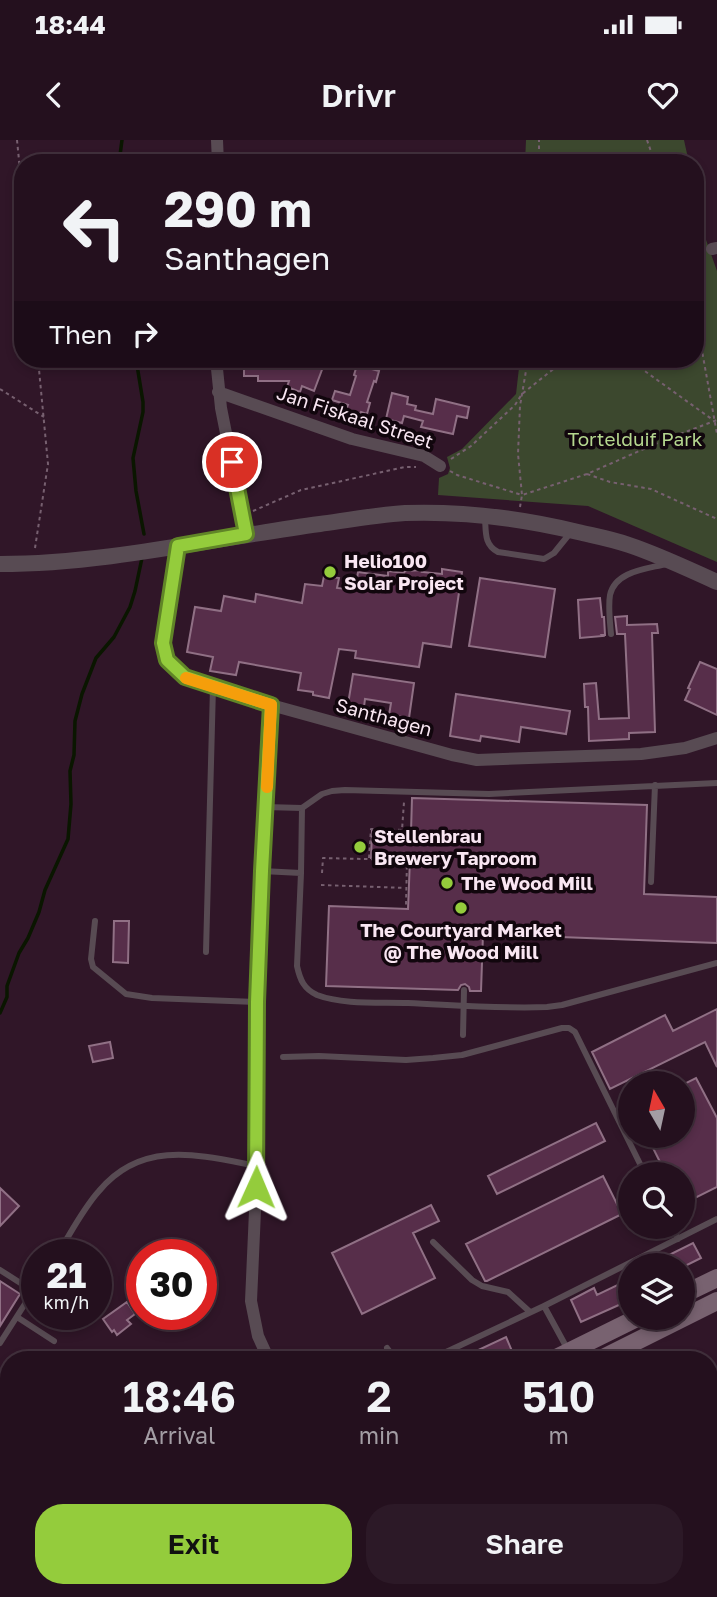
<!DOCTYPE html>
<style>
:root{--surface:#24101e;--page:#2c1927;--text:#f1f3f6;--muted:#a39da4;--line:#41303c;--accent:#94cc3c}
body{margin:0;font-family:"Golos Text",sans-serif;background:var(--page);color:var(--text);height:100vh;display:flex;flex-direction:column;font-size:26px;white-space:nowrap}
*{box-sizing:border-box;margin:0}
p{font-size:23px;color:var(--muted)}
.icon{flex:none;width:38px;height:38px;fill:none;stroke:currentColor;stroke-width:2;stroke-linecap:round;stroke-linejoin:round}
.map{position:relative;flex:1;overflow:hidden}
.sheet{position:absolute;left:0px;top:1211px;width:718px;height:247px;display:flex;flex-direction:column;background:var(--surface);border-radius:28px 28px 0 0;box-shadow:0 4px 10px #0003,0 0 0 2px var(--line)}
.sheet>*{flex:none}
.banner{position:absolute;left:14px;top:14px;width:690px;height:214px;border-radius:28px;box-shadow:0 4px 10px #0003,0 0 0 2px var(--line);background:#24101e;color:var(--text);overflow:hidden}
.needle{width:46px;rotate:351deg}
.controls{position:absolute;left:618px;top:931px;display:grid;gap:14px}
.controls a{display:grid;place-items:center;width:77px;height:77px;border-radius:50%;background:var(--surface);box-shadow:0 4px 10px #0003,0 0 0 2px var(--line);font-size:35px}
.speed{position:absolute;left:21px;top:1099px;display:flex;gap:14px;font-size:35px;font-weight:700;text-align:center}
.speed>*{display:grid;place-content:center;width:91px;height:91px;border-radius:50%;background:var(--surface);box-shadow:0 4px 10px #0003,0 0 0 2px var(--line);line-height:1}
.speed small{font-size:18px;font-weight:400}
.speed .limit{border:10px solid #d22;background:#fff;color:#111}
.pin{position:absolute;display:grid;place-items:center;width:60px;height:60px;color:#fff;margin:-30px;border:4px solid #fff;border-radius:50%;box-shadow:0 2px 7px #0007}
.me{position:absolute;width:77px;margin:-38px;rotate:1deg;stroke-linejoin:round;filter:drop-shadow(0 0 5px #0008)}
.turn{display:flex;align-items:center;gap:24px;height:147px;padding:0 35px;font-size:32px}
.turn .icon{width:91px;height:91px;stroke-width:2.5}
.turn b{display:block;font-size:49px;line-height:60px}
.then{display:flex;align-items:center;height:66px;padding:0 35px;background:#0003;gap:14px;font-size:26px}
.eta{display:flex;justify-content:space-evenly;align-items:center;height:119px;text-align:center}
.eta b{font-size:42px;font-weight:600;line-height:49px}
.action{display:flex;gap:14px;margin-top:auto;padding:14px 35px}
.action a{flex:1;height:80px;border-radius:28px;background:var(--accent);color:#111;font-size:28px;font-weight:600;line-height:80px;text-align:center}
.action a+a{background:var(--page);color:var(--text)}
.status{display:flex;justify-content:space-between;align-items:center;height:49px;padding:0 35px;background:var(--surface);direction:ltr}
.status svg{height:19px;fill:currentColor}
header{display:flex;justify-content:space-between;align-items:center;height:91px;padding:0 35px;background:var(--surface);font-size:32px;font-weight:600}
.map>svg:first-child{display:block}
</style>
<div class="status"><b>18:44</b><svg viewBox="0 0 49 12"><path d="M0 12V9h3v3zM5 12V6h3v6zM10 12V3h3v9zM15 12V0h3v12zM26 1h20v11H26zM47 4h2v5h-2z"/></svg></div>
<header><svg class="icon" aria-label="back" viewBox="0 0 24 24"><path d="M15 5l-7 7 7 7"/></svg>Drivr<svg class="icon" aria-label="heart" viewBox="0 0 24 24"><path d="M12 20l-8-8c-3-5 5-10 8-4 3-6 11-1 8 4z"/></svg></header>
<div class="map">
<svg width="717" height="1457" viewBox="0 0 717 1457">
<rect width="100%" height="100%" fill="#301628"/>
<!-- green -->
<path fill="#3c482e" d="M526,0H684L689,23H525Z
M695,50L705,97L717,131V422L588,366L438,355L439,338L448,334L450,328L447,317L462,309L516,254L520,219H695Z"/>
<!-- water -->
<path fill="#0a1600" d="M717,1257V1442L709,1446V1262Z
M620,1449H702L686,1457H626Z"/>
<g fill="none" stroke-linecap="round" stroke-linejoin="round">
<!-- stream -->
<path stroke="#0a1600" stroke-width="3.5" d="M119,23L122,0
M136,219L143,262V272L133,318L136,351L144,394
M0,873L7,857V846L19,813L28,798L39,772L45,750L68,699L71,664L70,631L74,615L75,581L82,554L96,518L114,497L130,467L135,451L142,418"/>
</g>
<!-- building -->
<path fill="#572e4a" stroke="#907085" stroke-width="2" d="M244,219H287L300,224L302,219L308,222L309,219H326L314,251L302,246L300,252L287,247L289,241H258V236H244Z
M357,225L379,231L376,242L374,241L367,262L370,263L367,274L361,272L360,274L346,270L348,265L332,260L335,251L350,255L356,236L354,235Z
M392,253L408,257L407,264L416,266L415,270L433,274L436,259L469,267L467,278L457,276L453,294L421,287L423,281L404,276L402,283L386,279Z
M442,429L462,432L451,507L423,503L419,527L355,518L356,511L339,509L329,558L313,555V552L298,550L301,533L239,522L236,535L210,531L213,517L187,512L195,467L221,471L224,456L255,462L256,454L302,463L305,444L322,446L324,436L339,438L337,448L355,450L358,432L388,436V431L404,433L405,431L423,430L422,432L442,434Z
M480,438L555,449L545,517L469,506Z
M600,458L602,477H604L605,495H602L603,496L580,498L578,460Z
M627,476V485L657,484L658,493H652L655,592L629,593V599L589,601L588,567H585L584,544L596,543L599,579L629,578L625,494H617L615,477Z
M700,522L717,529V575L685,560L690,549L688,548Z
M353,534L414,543L409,578L389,575L391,563L365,559L364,567L348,564Z
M456,554L570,571L566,594L521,587L519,602L481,596L480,601L450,596Z
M412,658L647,665L644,754L717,757V803L483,794L481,851H470L469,847L465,844L461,845L458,850L326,846L329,766L408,769L410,719L371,718L372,691L411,692Z
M114,781H129L128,823L113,822Z
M717,869V927L705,902L610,949L592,912L665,875L673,891Z
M110,902L113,918L93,922L89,906Z
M696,938L717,978V1047L695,1058L683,1034H666L647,996H682V945Z
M596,983L605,1001L497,1054L488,1036Z
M603,1036L622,1074L487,1141H485L466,1104Z
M0,1048L19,1066L0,1086Z
M431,1065L439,1081L413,1093L435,1138L362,1174L332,1113Z
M693,1103L701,1118L687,1125H649Z
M630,1139V1160L581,1182L571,1160L594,1148L597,1155Z
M0,1141L20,1154L0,1186Z
M127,1162L135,1174L127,1180L131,1184L117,1195L114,1190L112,1192L103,1179Z
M506,1197L512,1211L496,1220H457Z"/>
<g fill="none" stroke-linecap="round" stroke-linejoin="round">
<!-- path -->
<path stroke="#776070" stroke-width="2" stroke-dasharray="3.5 3.5" stroke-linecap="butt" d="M17,0L23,61
M647,0L655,23
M539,23V0
M695,172L717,294
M628,219L713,280
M0,249L44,277
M451,319L471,306L515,265L522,254L566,219
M450,331L457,335L522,355L518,314L520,266L528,219
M587,334L610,342L651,349L717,379
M520,367L522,355L587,334L662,301L717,280
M253,371L301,350L405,327H416
M35,408L48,324L38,219
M369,718L371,689L402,690L404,662
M322,733L323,718L407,720L406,765
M321,745L405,748
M45,1220L51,1208
M9,1457L25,1449"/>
<!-- service -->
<path stroke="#584b53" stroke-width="6" d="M485,378C486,392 484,405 498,412L544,419L554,413L571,392
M611,494C610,482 608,467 610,455C615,431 647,429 666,424
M265,667L302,668
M262,731L301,733L297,826C300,840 304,849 317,855C343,865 380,862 408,863C454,865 501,869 547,867L562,865L717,823
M301,733L302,668L322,654L332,651L345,650L489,654L717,643
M651,742L655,645
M95,781L91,819L93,827L126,854L152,858L257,862
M206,812L213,547
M463,895L464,850
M283,917L319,916L406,920L433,918L462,915L562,888H569L575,892L645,1034
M672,1087L678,1099
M433,1102L472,1140L482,1146L508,1152L530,1172
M57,1115C71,1093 82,1070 99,1051C142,999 200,1015 257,1026
M0,1130L33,1151
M544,1166L568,1210
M17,1177L54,1201
M0,1203L37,1145
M387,1208L396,1220
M429,1220L544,1166L717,1079
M107,1449L112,1457
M341,1449L346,1457
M247,1457L249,1449"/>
<!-- minor -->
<path stroke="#584b53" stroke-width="12" d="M217,0L218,23
M712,109L717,108
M216,219L221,268L246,394
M218,252L352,299L424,316L440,326
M178,406L163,503L167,520L176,531L190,539L271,565L452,615L477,620L641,614L685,608L717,598
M269,1220L258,1196L251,1161L257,1026V862L262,731L271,565"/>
<!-- tertiary -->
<path stroke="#584b53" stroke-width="16" d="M0,424C106,424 215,398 320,384C348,380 377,375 405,373C464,371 520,378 578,392C595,396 612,399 629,405C659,415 688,429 717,442"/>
<!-- secondary -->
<path stroke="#786270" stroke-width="18" d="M682,1155L717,1138
M552,1220L637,1178
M599,1220L717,1161
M74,1457L90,1449
M119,1457L134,1449"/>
</g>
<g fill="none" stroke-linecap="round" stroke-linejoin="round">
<!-- route casing -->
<g stroke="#608527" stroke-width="18">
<path id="route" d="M232,322L246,394L178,406L163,503L167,520L185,537L271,565L262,731L257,862L256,1047"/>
</g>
<!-- route -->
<use href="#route" stroke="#94cc3c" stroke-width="12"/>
<!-- slow -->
<path stroke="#f59e0b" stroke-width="12" d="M186,538L271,565L267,647"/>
</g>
<!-- markers -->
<g fill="#94cc3c" stroke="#11060d" stroke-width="2.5">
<circle cx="330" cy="432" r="7"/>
<circle cx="360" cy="707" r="7"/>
<circle cx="447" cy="743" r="7"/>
<circle cx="461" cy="768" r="7"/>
</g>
<g text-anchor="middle" stroke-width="7" stroke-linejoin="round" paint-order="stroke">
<!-- street labels -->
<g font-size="19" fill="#f9e6f2" stroke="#11060d">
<text transform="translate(355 277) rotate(18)" y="7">Jan Fiskaal Street</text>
<text transform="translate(384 577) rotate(15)" y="7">Santhagen</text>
</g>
<!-- park labels -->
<g font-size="19" fill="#b5d78f" stroke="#11060d">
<text x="635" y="306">Tortelduif Park</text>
</g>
<!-- poi labels -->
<g font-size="19" font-weight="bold" fill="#f9e6f2" stroke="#11060d" text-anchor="start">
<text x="344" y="428">Helio100<tspan x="344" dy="22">Solar Project</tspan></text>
<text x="374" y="703">Stellenbrau<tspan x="374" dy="22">Brewery Taproom</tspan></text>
<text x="461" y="750">The Wood Mill</text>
<text x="461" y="797" text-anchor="middle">The Courtyard Market<tspan x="461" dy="22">@ The Wood Mill</tspan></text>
</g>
</g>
</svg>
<div class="controls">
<a><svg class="needle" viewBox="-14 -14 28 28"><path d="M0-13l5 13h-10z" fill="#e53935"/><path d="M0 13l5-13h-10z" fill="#a39da4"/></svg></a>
<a><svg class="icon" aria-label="search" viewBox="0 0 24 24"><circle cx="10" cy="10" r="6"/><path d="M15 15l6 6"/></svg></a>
<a><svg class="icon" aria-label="layers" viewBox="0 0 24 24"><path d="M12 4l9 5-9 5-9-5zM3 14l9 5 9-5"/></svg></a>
</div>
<div class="speed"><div>21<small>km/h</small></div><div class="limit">30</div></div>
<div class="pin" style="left:232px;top:322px;background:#d93025"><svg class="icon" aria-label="arrive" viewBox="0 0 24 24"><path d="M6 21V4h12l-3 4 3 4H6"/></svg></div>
<svg class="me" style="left:256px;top:1047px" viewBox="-20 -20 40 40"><path d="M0-17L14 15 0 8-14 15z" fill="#94cc3c" stroke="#fff" stroke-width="4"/></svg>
<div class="banner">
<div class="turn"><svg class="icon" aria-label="left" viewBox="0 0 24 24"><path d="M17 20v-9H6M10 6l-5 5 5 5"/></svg><div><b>290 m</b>Santhagen</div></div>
<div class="then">Then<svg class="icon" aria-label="right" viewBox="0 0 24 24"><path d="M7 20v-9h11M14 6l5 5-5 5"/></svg></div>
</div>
<section class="sheet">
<div class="eta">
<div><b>18:46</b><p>Arrival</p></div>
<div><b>2</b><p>min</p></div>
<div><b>510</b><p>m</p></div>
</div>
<div class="action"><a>Exit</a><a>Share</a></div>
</section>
</div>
